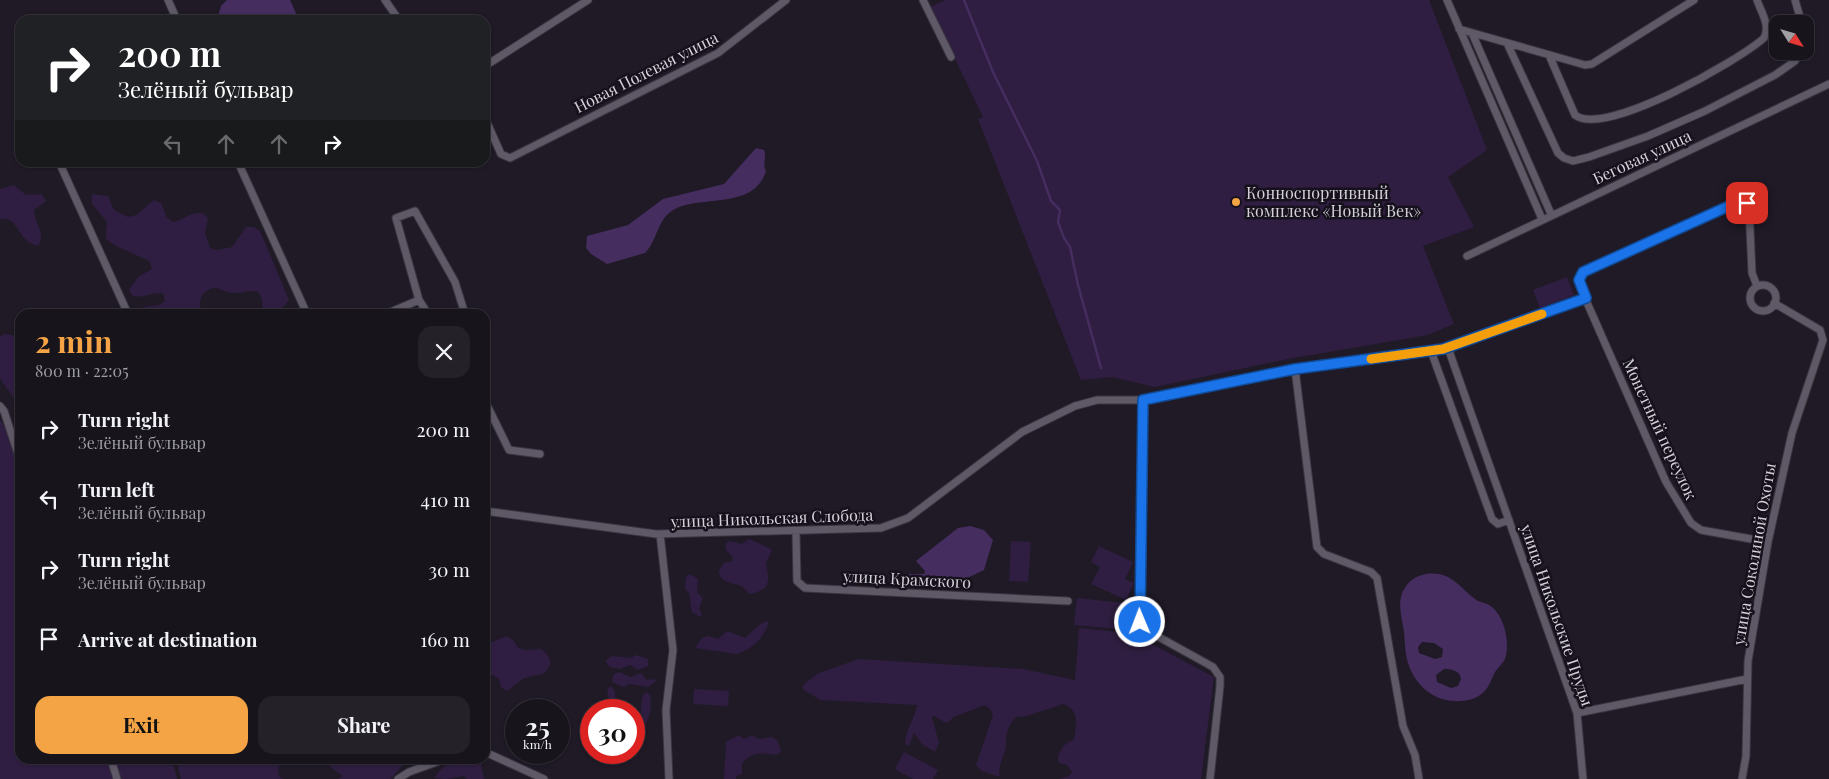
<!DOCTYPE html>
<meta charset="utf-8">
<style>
:root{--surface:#17141c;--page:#242129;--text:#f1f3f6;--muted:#9e9ea3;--line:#36333b;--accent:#f4a345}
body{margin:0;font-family:"Playfair Display",serif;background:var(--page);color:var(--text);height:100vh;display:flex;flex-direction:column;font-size:19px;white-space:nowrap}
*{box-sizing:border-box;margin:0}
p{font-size:16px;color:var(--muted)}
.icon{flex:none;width:28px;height:28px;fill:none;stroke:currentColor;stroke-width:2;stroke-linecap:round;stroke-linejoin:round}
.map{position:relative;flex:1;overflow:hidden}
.sheet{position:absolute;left:15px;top:309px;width:475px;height:455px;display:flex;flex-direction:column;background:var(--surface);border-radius:15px;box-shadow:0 1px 4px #0004,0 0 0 1px var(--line)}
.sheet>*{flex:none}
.top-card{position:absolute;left:15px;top:15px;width:475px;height:152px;border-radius:15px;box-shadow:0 1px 4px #0004,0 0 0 1px var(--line);background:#202124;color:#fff;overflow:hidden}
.needle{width:32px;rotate:127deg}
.tools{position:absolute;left:1769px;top:15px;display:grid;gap:10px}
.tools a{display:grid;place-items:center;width:45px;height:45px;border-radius:10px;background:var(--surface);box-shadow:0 1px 4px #0004,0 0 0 1px var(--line);font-size:25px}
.speed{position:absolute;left:505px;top:699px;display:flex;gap:10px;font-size:25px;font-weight:700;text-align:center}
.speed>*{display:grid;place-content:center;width:65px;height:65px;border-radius:50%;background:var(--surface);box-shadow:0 1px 4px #0004,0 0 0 1px var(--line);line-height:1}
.speed small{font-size:12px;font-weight:400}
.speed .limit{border:8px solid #d22;background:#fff;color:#111}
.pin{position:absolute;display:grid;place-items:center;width:42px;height:42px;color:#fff;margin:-21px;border-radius:10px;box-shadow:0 2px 8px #0006}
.me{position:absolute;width:55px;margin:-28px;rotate:359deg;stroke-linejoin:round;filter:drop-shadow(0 0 4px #0008)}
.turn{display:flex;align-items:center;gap:18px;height:105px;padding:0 20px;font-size:22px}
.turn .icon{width:65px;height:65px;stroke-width:2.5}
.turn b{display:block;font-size:35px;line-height:42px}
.lanes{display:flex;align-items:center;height:48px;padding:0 20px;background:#0003;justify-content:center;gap:25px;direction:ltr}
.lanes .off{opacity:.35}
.round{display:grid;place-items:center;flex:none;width:52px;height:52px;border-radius:15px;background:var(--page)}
.summary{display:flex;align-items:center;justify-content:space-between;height:85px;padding:0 20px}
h1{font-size:30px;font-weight:700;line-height:38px;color:var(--accent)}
.cta{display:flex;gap:10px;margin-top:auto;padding:10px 20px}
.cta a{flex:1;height:58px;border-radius:15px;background:var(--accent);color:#111;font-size:20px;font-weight:700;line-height:58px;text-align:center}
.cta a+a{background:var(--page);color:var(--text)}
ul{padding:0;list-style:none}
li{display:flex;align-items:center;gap:15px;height:70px;padding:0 20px}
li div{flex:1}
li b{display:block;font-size:19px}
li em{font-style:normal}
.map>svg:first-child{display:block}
</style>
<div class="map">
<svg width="1829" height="779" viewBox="0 0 1829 779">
<rect width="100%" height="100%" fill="#1f1a26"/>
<!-- green -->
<path fill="#2f1e41" d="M946,0H1429L1487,150L1448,177L1474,227L1423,246L1454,324L1428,335L1288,359L1155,387L1112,377L1081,380L978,119L983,117L930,7Z
M14,185L26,195L42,194L46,201L34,210C34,225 47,232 38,246C15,240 20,216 0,219V189Z
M92,194L108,196L114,210L128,217L136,215L154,200L161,203L167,218L173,222C185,219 189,212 202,213L208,218L205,233L210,248L217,250L232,247L246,227H254L260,231L289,300C282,310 274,314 263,314L262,299L258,292C248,289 244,293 235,293C220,294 218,280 202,295C199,303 199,308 204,314H140L143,307L159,305L165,301L163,293C152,292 144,298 133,296L129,290L138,277L152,269L150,262C142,256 108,245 106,238C105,234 107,226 107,222L92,204Z
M1567,277L1574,295L1540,308L1533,290Z
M4,334L12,335L20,340V406L0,379V337Z
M0,420L12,435L20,438V759H172L177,779H0Z
M749,539C752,540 770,548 772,550L766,563C769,579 772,590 750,594C747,592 744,588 741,586C732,582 719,583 719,570L724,563L733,561L732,556L726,550V543L730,541L742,544Z
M1011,541L1031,542L1028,582L1009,581Z
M1099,546L1133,562L1125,579L1134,583L1126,600L1091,584L1100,567L1091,562Z
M690,574L698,579L697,592L703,598L699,608L702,615L700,617L692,612L689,593L685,589L686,577Z
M1077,598L1133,604L1130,630L1074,625Z
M769,621C764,638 754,648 737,654L695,648L702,638L708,636L718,639L727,631L745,638L760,624Z
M1079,628L1131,633L1214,677L1201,779H1059L1069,776L1072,772L1067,765L1059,763L1058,756L1063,746L1074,739C1076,724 1080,710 1063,704L1027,716L1016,717C1002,733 1009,739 1004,754C1001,763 998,767 1000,777L982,771L976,765L993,715L991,710L985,705L954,717L948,722H944L934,716L932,717L939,743L935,752L922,744L914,733L909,746L905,744C905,730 915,719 917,705L820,700L804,690L802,686L817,674L858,659L1023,669L1075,680Z
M507,636L514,641L518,648L526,650L541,649C551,656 554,665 543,674L524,678L507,691L501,687L499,679L493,675H485V640L492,642Z
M636,655L648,659V666L638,670L630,665L620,669L610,667L605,661L612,656L631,658Z
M619,672L631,677L641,673L647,680L654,679L656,681L648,687L629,684L624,687L612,682L613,675Z
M611,686L615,691L616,710H611L607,690Z
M694,689L729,691L728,706L693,704Z
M646,692L650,695C653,710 648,728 634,736V725L640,720L642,698Z
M739,735L744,739L752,735L759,739L772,737L778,741L781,752L777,755C762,753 752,751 742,764V774L736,776V779H724L726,742Z
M904,752L938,770L933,779H913L895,769Z
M176,759H282L278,769L279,777L284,779H181Z
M328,759H412L401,767L391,779H338L343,776L330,767Z
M474,761L481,764L484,779H467L464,776L446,779L434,778L444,766Z"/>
<!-- water -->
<path fill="#452d5f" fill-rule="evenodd" d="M227,0H290L299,20L247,18L217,20L221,6Z
M756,148L764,150C767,157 762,163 766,171C754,210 701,195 675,209C657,218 658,240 645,253L607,264L591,254L586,248L587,236L628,225L663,199L724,184Z
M970,526L984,530L993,540L984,570L965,579L909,578V574H924L925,571L916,561L958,528Z
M1426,574C1451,571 1458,586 1475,599C1480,603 1486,602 1492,607C1505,618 1510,643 1505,659C1502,665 1496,669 1494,674C1489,686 1485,695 1472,699C1445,707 1419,693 1409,666C1405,655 1405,643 1404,632C1402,619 1397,603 1403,591C1408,581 1416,576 1426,574ZM1422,642L1434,643L1443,649L1442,657L1435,659L1419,653L1418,647ZM1444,669C1452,669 1460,671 1461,679L1458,686L1451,688L1437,682L1436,675Z"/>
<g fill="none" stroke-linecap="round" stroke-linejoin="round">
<!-- stream -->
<path stroke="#452d5f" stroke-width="2.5" d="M964,0L993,72L1037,161L1051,201L1060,210L1058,222L1064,238L1070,247L1078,285L1101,368"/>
<!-- minor casing -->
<g stroke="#3a363f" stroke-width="9">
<path id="minor" d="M168,0L177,20
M385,0L399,20
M923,0L951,57
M1447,0L1542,219
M1795,0L1802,24
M1459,29L1585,65L1592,64L1694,0
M1472,33L1551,214
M1507,43L1558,153L1564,158L1573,161L1589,157L1648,136L1705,111L1775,75L1795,61L1801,51
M1549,55L1575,115C1604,138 1738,61 1764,38C1771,26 1761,12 1757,0
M485,66L588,0
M485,118L501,154L510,158L718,53L786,0
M59,162L128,314
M238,162L307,314
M1467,256L1829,84
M1750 298a13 13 0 1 1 26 0a13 13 0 1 1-26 0Z
M1585,298L1666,482L1691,523L1701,530L1768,542
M386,314L419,300
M428,314L419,300L396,218L415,211L455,282L465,314
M1448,348L1577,713L1583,779
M1431,351L1492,519L1498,524L1509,520
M1295,369L1317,547L1324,554L1371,572L1377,578L1403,726L1415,755L1419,779
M1143,400L1139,618L1143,627L1148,631L1213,667L1220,677V686L1210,779
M485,401L509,450L540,454
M0,406L4,411L20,460
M485,511L656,534L881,528L908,518L1022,432L1075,406L1097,400H1143L1295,369L1438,350L1585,298L1579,280L1583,272L1740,201L1749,206L1752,273L1757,286
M796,532L797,581L805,588L1068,601
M660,534L673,650L666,710L669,779
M1577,713L1747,679
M485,752L544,779
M111,759L117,779
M398,779L409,772L445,759
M1742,779L1746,756L1748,661L1768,542L1792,433L1823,340L1820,330L1774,303"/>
</g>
<!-- minor -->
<use href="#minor" stroke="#5f5967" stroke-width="7"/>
</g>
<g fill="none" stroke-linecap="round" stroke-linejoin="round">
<!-- route casing -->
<g stroke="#114b97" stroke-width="12">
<path id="route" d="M1140,622L1143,400L1295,369L1443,349L1586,298L1579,280L1583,272L1740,201L1747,203"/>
</g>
<!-- route -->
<use href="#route" stroke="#1a73e8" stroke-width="9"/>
<!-- slow -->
<path stroke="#f59e0b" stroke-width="9" d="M1371,359L1443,349L1542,314"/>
</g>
<!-- markers -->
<circle fill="#f4a345" stroke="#16111c" stroke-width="2" cx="1236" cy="202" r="5"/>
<g text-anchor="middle" stroke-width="5" stroke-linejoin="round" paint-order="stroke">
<!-- street labels -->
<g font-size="16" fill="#d4d1d9" stroke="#16111c">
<text transform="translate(646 72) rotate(-27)" y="6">Новая Полевая улица</text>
<text transform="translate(1642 157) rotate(-25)" y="6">Беговая улица</text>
<text transform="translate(1660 429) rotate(65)" y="6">Монетный переулок</text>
<text transform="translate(772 518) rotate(-2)" y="6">улица Никольская Слобода</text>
<text transform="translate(1754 554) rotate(-80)" y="6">улица Соколиной Охоты</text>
<text transform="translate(907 579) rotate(3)" y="6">улица Крамского</text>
<text transform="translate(1557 615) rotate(71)" y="6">улица Никольские Пруды</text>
</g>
<!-- poi labels -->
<g font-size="16" fill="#d4d1d9" stroke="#16111c" text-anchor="start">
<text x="1246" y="199">Конноспортивный<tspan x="1246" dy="18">комплекс «Новый Век»</tspan></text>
</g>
</g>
</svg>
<div class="tools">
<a><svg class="needle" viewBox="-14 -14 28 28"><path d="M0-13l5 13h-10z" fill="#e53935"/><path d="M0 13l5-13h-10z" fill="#9e9ea3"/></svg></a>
</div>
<div class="speed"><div>25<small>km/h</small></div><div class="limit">30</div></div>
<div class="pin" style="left:1747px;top:203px;background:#d93025"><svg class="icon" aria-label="arrive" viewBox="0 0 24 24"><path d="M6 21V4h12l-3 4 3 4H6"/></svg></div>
<svg class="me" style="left:1140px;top:622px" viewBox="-20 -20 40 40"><circle r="17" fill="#1a73e8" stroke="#fff" stroke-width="3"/><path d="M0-11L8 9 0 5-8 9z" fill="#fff"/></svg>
<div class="top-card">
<div class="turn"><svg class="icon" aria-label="right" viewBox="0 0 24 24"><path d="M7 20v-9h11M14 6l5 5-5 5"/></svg><div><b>200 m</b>Зелёный бульвар</div></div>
<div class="lanes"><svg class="icon off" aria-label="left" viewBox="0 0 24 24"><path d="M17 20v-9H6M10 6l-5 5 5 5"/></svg><svg class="icon off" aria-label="ahead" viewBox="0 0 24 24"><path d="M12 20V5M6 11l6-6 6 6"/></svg><svg class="icon off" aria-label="ahead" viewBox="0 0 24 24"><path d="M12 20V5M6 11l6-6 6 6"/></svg><svg class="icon" aria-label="right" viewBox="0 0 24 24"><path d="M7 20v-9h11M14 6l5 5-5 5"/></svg></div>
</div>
<section class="sheet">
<div class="summary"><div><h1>2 min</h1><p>800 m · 22:05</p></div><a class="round"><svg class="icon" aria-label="close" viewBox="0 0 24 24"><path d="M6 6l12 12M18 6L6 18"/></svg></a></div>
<ul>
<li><svg class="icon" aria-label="right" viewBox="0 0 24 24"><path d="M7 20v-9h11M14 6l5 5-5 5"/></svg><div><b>Turn right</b><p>Зелёный бульвар</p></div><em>200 m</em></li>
<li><svg class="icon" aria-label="left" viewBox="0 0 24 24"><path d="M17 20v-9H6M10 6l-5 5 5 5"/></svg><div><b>Turn left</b><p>Зелёный бульвар</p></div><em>410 m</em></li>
<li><svg class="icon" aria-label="right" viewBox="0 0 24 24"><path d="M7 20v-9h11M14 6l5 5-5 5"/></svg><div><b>Turn right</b><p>Зелёный бульвар</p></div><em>30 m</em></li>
<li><svg class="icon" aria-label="arrive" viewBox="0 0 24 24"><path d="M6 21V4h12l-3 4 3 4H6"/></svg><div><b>Arrive at destination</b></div><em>160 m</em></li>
</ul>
<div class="cta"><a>Exit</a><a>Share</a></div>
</section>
</div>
